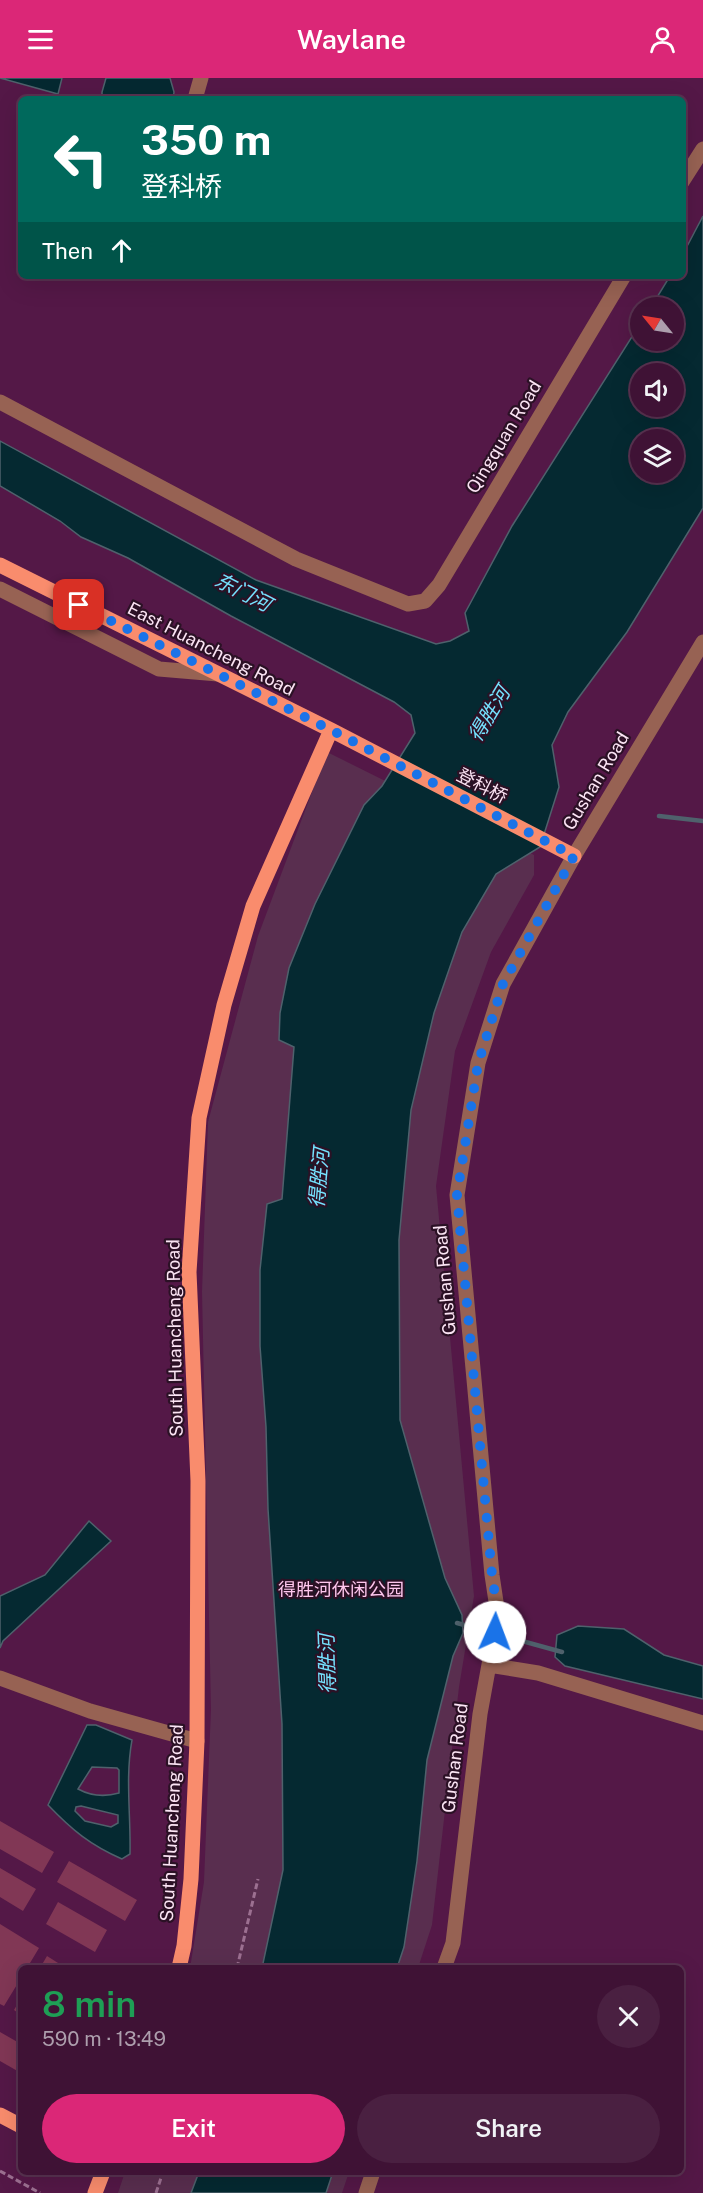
<!DOCTYPE html>
<meta charset="utf-8">
<style>
:root{--surface:#3f1235;--page:#4a2041;--text:#f1f3f6;--muted:#ad9ead;--line:#583250;--accent:#db2777}
body{margin:0;font-family:"Public Sans","Noto Sans SC",sans-serif;background:var(--page);color:var(--text);height:100vh;display:flex;flex-direction:column;font-size:22px;white-space:nowrap}
*{box-sizing:border-box;margin:0}
p{font-size:20px;color:var(--muted)}
.icon{flex:none;width:33px;height:33px;fill:none;stroke:currentColor;stroke-width:2;stroke-linecap:round;stroke-linejoin:round}
.map{position:relative;flex:1;overflow:hidden}
.side{position:absolute;left:18px;top:1887px;width:666px;height:210px;display:flex;flex-direction:column;background:var(--surface);border-radius:9px;box-shadow:0 6px 24px #0002,0 0 0 2px var(--line)}
.side>*{flex:none}
.guide{position:absolute;left:18px;top:18px;width:668px;height:183px;border-radius:9px;box-shadow:0 6px 24px #0002,0 0 0 2px var(--line);background:#00695c;color:#fff;overflow:hidden}
.needle{width:39px;rotate:300deg}
.controls{position:absolute;left:630px;top:219px;display:grid;gap:12px}
.controls a{display:grid;place-items:center;width:54px;height:54px;border-radius:50%;background:var(--surface);box-shadow:0 6px 24px #0002,0 0 0 2px var(--line);font-size:30px}
.pin{position:absolute;display:grid;place-items:center;width:51px;height:51px;color:#fff;margin:-26px;border-radius:12px;box-shadow:0 3px 9px #0006}
.me{position:absolute;width:66px;margin:-33px;rotate:2deg;stroke-linejoin:round;filter:drop-shadow(0 0 4px #0008)}
.turn{display:flex;align-items:center;gap:21px;height:126px;padding:0 24px;font-size:27px}
.turn .icon{width:78px;height:78px;stroke-width:2.5}
.turn b{display:block;font-size:42px;line-height:51px}
.then{display:flex;align-items:center;height:57px;padding:0 24px;background:#0003;gap:12px;font-size:22px}
.round{display:grid;place-items:center;flex:none;width:63px;height:63px;border-radius:32px;background:var(--page)}
.overview{display:flex;align-items:center;justify-content:space-between;height:102px;padding:0 24px}
h1{font-size:36px;font-weight:600;line-height:45px;color:#1e9e55}
.primary-button{display:flex;gap:12px;margin-top:auto;padding:12px 24px}
.primary-button a{flex:1;height:69px;border-radius:36px;background:var(--accent);color:#fff;font-size:24px;font-weight:600;line-height:69px;text-align:center}
.primary-button a+a{background:var(--page);color:var(--text)}
header{display:flex;justify-content:space-between;align-items:center;height:78px;padding:0 24px;background:var(--accent);color:#fff;font-size:27px;font-weight:600}
.map>svg:first-child{display:block}
</style>
<header><svg class="icon" aria-label="menu" viewBox="0 0 24 24"><path d="M4 6h16M4 12h16M4 18h16"/></svg>Waylane<svg class="icon" aria-label="person" viewBox="0 0 24 24"><circle cx="12" cy="8" r="4"/><path d="M4 21q1-7 8-7t8 7"/></svg></header>
<div class="map">
<svg width="703" height="2115" viewBox="0 0 703 2115">
<rect width="100%" height="100%" fill="#541847"/>
<!-- green -->
<path fill="#592e4f" d="M327,674L534,777V797L491,874L455,973L436,1108L474,1518L459,1609L432,1847L418,1890H190L204,1804L211,1631L202,1214L208,1044L258,858Z
M125,2094H349L342,2115H118Z"/>
<!-- water -->
<path fill="#052931" stroke="#4f616c" stroke-width="1.5" fill-rule="evenodd" d="M0,0H62L58,16Z
M106,0H170L174,14L173,21H102V14Z
M703,138V430L627,554L568,634L552,667L559,709L540,769L496,796L462,854L434,935L411,1032L399,1162L400,1342L445,1500L462,1537L463,1555L453,1578L427,1682L417,1783L404,1869L397,1890H262L283,1792L282,1646L268,1431L266,1349L260,1268V1192L267,1126L282,1121L294,969L279,962L280,935L289,890L315,826L364,727L382,708L415,655L411,637L394,624L231,538L128,480L81,459L60,443L0,408V363L256,502L436,566L450,563L469,553L465,535L512,448L640,246V262H674V230L651,229L670,198H682L683,176ZM640,296H674V328H640ZM640,362H674V394H640Z
M89,1443L111,1463L3,1563L0,1570V1518L45,1497Z
M578,1548L624,1551L664,1577L703,1588V1621L565,1588L555,1579L557,1557Z
M87,1647H96L132,1662C125,1700 131,1738 130,1776L122,1781C90,1767 72,1752 48,1727ZM92,1689L117,1690L119,1692V1715C105,1719 91,1718 78,1711ZM81,1728L118,1737V1745L111,1749L85,1743L75,1733L76,1729Z
M199,2094H333L326,2115H191Z"/>
<g fill="none" stroke-linecap="round" stroke-linejoin="round">
<!-- stream -->
<path stroke="#4f616c" stroke-width="4.5" d="M659,738L703,743
M457,1545L562,1574"/>
</g>
<!-- building -->
<path fill="#813755" d="M0,1743L54,1774L42,1795L0,1771Z
M69,1783L137,1822L125,1843L57,1804Z
M0,1790L36,1811L23,1833L0,1819Z
M58,1824L107,1852L95,1874L46,1846Z
M0,1846L39,1870L27,1890H21V1900L4,1928L0,1926Z
M47,1878L66,1890H40Z
M21,1920V1937L14,1932Z
M0,1954L21,1966V1995L0,1983Z"/>
<g fill="none" stroke-linecap="round" stroke-linejoin="round">
<!-- path -->
<path stroke="#9c7091" stroke-width="3" stroke-dasharray="6 3" stroke-linecap="butt" d="M237,1890L258,1801
M0,2093L40,2115
M156,2115L163,2094"/>
<!-- minor -->
<path stroke="#976253" stroke-width="15" d="M195,21L201,0
M682,104L703,71
M0,324L296,481L408,526L425,523L439,507L624,198
M0,511L159,591L218,596
M489,1587L538,1595L703,1645
M0,1600L90,1633L197,1663
M444,1890L453,1865L480,1636L498,1537L492,1497L457,1117L478,985L503,906L574,778L703,564
M366,2115L373,2094"/>
<!-- major -->
<path stroke="#f98c6d" stroke-width="15" d="M0,487L331,652L574,778
M179,1890L184,1868L191,1801L197,1663L198,1403L189,1194L199,1040L224,927L253,828L331,652
M0,2037L21,2048
M95,2115L103,2094"/>
</g>
<g fill="none" stroke-linecap="round" stroke-linejoin="round">
<!-- route -->
<path stroke="#1a73e8" stroke-width="10" stroke-dasharray="0 18" d="M79,527L331,652L574,778L503,906L478,986L457,1117L492,1497L498,1537L495,1554"/>
</g>
<g text-anchor="middle" stroke-width="4.5" stroke-linejoin="round" paint-order="stroke">
<!-- street labels -->
<g font-size="18" fill="#fbe4f4" stroke="#2b1125">
<text transform="translate(504 359) rotate(-59)" y="6">Qingquan Road</text>
<text transform="translate(211 571) rotate(27)" y="6">East Huancheng Road</text>
<text transform="translate(596 703) rotate(-59)" y="6">Gushan Road</text>
<text transform="translate(482 708) rotate(27)" y="6">登科桥</text>
<text transform="translate(445 1202) rotate(-95)" y="6">Gushan Road</text>
<text transform="translate(175 1260) rotate(-91)" y="6">South Huancheng Road</text>
<text transform="translate(455 1680) rotate(-83)" y="6">Gushan Road</text>
<text transform="translate(172 1745) rotate(-87)" y="6">South Huancheng Road</text>
</g>
<!-- park labels -->
<g font-size="18" fill="#fec7ee" stroke="#2b1125">
<text x="341" y="1518">得胜河休闲公园</text>
</g>
<!-- water labels -->
<g font-size="20" font-style="italic" fill="#75e2fe" stroke="#2b1125">
<text transform="translate(243 514) rotate(27)" y="7">东门河</text>
<text transform="translate(489 636) rotate(-59)" y="7">得胜河</text>
<text transform="translate(319 1100) rotate(-85)" y="7">得胜河</text>
<text transform="translate(327 1586) rotate(-92)" y="7">得胜河</text>
</g>
</g>
</svg>
<div class="controls">
<a><svg class="needle" viewBox="-14 -14 28 28"><path d="M0-13l5 13h-10z" fill="#e53935"/><path d="M0 13l5-13h-10z" fill="#ad9ead"/></svg></a>
<a><svg class="icon" aria-label="sound" viewBox="0 0 24 24"><path d="M4 9h4l5-4v14l-5-4H4zM17 9q2 3 0 6"/></svg></a>
<a><svg class="icon" aria-label="layers" viewBox="0 0 24 24"><path d="M12 4l9 5-9 5-9-5zM3 14l9 5 9-5"/></svg></a>
</div>
<div class="pin" style="left:79px;top:527px;background:#d93025"><svg class="icon" aria-label="arrive" viewBox="0 0 24 24"><path d="M6 21V4h12l-3 4 3 4H6"/></svg></div>
<svg class="me" style="left:495px;top:1554px" viewBox="-20 -20 40 40"><circle r="19" fill="#fff"/><path d="M0-13L10 11 0 6-10 11z" fill="#1a73e8"/></svg>
<div class="guide">
<div class="turn"><svg class="icon" aria-label="left" viewBox="0 0 24 24"><path d="M17 20v-9H6M10 6l-5 5 5 5"/></svg><div><b>350 m</b>登科桥</div></div>
<div class="then">Then<svg class="icon" aria-label="ahead" viewBox="0 0 24 24"><path d="M12 20V5M6 11l6-6 6 6"/></svg></div>
</div>
<section class="side">
<div class="overview"><div><h1>8 min</h1><p>590 m · 13:49</p></div><a class="round"><svg class="icon" aria-label="close" viewBox="0 0 24 24"><path d="M6 6l12 12M18 6L6 18"/></svg></a></div>
<div class="primary-button"><a>Exit</a><a>Share</a></div>
</section>
</div>
